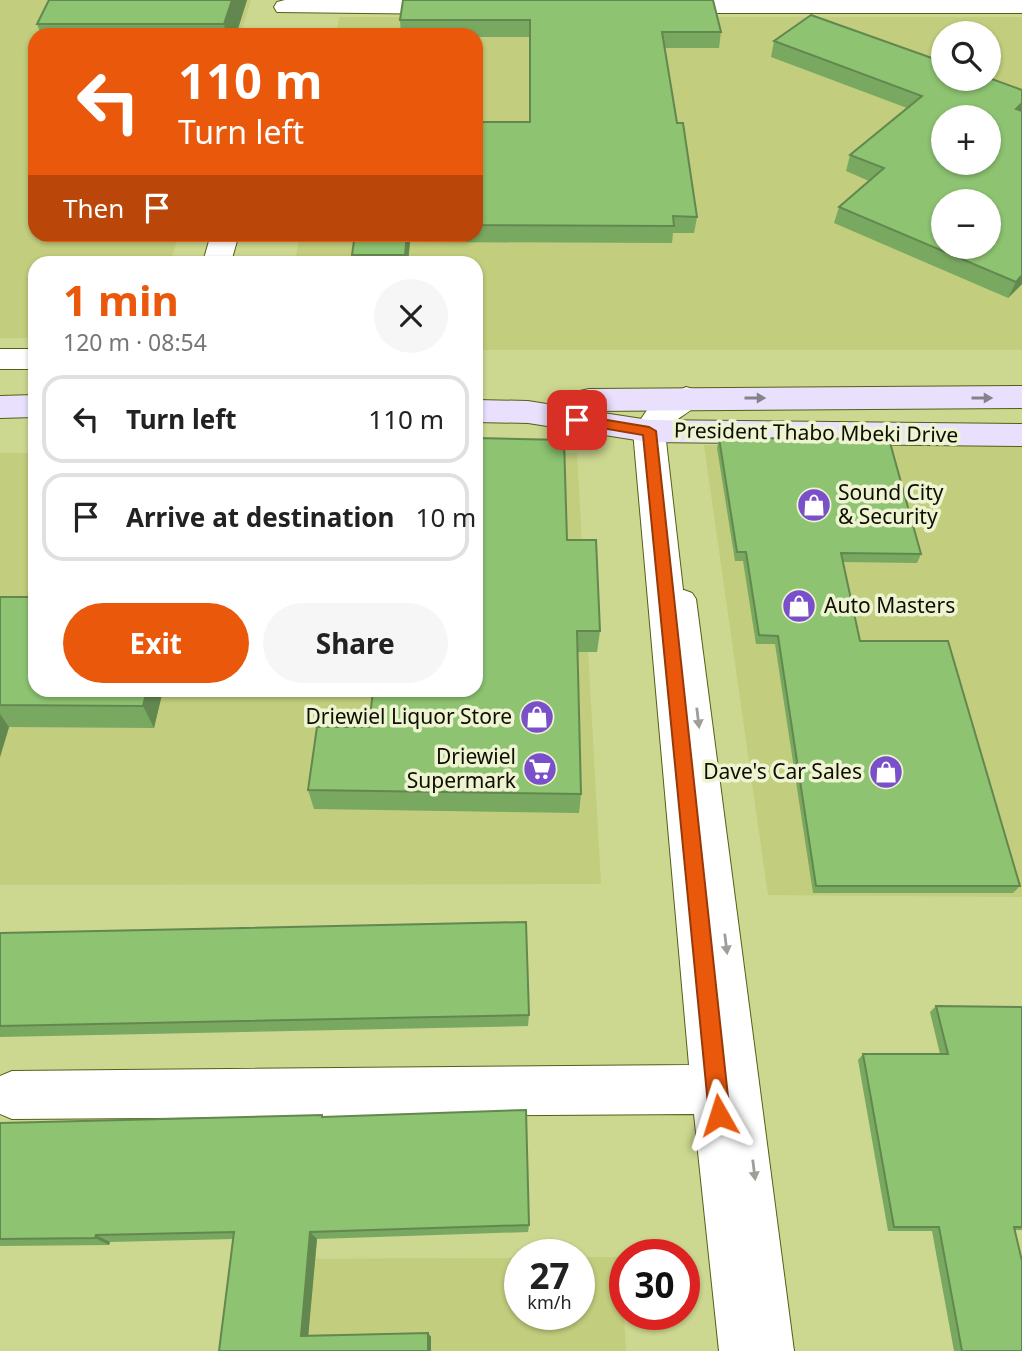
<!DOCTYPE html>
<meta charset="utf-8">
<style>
:root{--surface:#fff;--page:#f6f6f6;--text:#222;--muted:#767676;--line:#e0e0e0;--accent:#ea580c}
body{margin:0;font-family:"Noto Sans",sans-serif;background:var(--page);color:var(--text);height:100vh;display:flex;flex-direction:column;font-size:26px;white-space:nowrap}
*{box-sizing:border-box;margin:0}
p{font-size:23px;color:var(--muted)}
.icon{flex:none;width:38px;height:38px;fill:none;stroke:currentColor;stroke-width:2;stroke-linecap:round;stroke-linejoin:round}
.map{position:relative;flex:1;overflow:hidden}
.side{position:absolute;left:28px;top:256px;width:455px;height:441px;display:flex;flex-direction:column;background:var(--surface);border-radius:21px;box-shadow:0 2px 5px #0004}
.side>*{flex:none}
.guide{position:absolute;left:28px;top:28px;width:455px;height:214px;border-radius:21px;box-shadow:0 2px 5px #0004;background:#ea580c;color:#fff;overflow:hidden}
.fabs{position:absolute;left:931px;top:21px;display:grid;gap:14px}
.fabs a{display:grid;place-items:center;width:70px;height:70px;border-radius:50%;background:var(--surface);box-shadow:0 2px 5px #0004;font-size:35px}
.speed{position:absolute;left:504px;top:1239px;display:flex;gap:14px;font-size:35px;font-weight:700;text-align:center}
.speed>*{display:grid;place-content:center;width:91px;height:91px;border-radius:50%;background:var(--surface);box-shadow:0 2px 5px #0004;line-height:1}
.speed small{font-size:18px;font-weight:400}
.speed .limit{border:10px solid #d22;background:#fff;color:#111}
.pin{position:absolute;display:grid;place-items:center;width:60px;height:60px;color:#fff;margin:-30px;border-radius:14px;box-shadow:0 4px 10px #0006}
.me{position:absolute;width:77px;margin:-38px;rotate:354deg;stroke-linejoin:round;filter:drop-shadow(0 0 5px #0008)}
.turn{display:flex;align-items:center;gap:24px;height:147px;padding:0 35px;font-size:32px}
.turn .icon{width:91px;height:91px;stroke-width:2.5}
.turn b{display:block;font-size:49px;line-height:60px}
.then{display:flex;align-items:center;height:66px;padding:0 35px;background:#0003;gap:14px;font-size:26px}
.round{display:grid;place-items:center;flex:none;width:74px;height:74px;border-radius:37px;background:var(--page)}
.head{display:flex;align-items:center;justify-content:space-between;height:119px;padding:0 35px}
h1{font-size:42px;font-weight:700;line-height:52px;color:var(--accent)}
.primary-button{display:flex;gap:14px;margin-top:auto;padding:14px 35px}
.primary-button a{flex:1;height:80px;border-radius:42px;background:var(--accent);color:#fff;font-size:28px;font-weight:700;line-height:80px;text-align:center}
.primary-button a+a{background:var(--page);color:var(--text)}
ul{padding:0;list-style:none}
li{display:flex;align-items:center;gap:21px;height:88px;margin:0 14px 10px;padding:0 21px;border:4px solid var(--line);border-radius:21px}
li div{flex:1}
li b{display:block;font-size:26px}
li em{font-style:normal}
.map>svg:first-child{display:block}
</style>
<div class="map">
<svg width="1022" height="1351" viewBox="0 0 1022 1351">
<rect width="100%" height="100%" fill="#ccd790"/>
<!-- built -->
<path fill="#c2cd7d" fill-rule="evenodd" d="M0,0H251L240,35H35V234L179,235L170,262H35V338H0Z
M339,17H1022V350H476V262H295L300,235L476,234V35H336ZM943,33H989V79H943ZM943,117H989V163H943ZM943,201H989V247H943Z
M704,445L1022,446V897L768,895Z
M0,453H35V690H476V453H577L601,884L0,885Z
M579,1257H621L626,1351H226L237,1259L520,1258V1314H579Z"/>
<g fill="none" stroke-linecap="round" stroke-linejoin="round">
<!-- lane casing -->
<g stroke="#575e16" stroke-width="2">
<path id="lane" d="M684,590L692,593L696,599L794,1351H758L672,599L676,593Z"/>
</g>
<!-- street casing -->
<g stroke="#575e16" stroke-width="2">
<path id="street" d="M285,0H453L461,2L464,7L461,12L453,14L277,12L274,7L277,2Z
M662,0H1022V13H664L656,11L653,6Z
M211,234H239L231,262H203Z
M0,349H35V369H0Z
M686,387L697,390L702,398C693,413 675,417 665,432L740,1089L775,1351H719L694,1114L12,1119L0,1114V1076L12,1071L689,1065L633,431L651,404Z"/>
</g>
<!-- secondary casing -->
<g stroke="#575e16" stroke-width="2">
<path id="secondary" d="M1022,386V408L590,411L649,420L1022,424V446L649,442L528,423L476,422V400L528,401L553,405L557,396L589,389Z
M35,395V417L0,418V396Z"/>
</g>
<!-- lane -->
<use href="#lane" fill="#fff" fill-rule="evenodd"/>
<!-- street -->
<use href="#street" fill="#fff" fill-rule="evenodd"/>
<!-- secondary -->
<use href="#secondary" fill="#e8e0fc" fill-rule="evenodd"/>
</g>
<!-- wall -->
<path fill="#79a861" d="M247,0L236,35H41L37,24Z
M403,0L721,32L719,48H664L677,123L697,217L694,233H673L672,243L410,242L408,262H353L352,255L355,234H476V122H530V37H476V35H401L400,20Z
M774,41L1022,90V284L1008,298L834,223L839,207L869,181L846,171L850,155L907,108L771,57Z
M719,438L921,554L917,563L843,562L860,641L1020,886L1013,893H813L775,644H756L743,561H735L717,448Z
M567,540L600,631L597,652H577L581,794L579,813L314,809L308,790L369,727Z
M0,597L35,690H163L154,728L9,727L0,757Z
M0,933L529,1015L528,1026L0,1037Z
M936,1006L1022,1007V1230H1015L1022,1351H954L932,1231H888L858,1060L863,1054H940L930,1012Z
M322,1115L323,1117L529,1225L528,1232L317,1239L308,1335L428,1333L431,1337V1351H219L233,1239L110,1242L109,1245L0,1246V1123Z"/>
<!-- shaded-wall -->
<path fill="#63884f" d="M232,0H247L236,35H226L224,24Z
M1022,103V114L1016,109Z
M407,234H409L410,242L408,262H406L405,255Z
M1022,275V284L1008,298L1016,282Z
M147,690H163L154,728L143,706Z
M0,714L9,727L0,757Z
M310,1232L317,1239L308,1339L301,1336Z
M96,1235L110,1242L109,1245L95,1238Z
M428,1333L431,1337V1351H428Z"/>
<!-- building -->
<path fill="#8dc371" stroke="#63884f" stroke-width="2" fill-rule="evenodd" d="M49,0H232L224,24H37Z
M403,0H713L721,32H662L677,123H683L697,217L673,216L674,226L476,225V122H530V20H400Z
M811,15L943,62V79L989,78L1022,90V103L1016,109L1022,111V275L1016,282L839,207L884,168L850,155L922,96L774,41ZM943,117H989V163H943ZM943,201H989V247H943Z
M355,234H407L405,255H352Z
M476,438L564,440L567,540H596L600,631H577L581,794L308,790L317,727H369L373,690H476Z
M719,438L889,439L921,554L841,553L860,641H948L1020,886H816L778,636L759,635L746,552H737Z
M0,597H35V690H147L143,706L0,705Z
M526,922L529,1015L0,1026V933Z
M936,1006L1022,1007V1227H1014L1022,1261V1351H962L939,1227H894L863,1054H948Z
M526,1110L529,1225L310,1232L301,1336L428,1333V1351H219L234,1232L96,1235L95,1238L0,1239V1123L322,1115V1117Z"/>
<!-- one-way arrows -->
<defs><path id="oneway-solid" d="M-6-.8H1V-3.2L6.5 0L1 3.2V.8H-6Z" transform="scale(1.75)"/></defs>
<g fill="#85828b">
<use href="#oneway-solid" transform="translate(755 398)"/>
<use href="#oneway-solid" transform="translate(982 398)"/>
</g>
<g fill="#9e9f99">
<use href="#oneway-solid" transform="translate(698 718) rotate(83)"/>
<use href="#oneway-solid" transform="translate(726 944) rotate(83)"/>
<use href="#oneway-solid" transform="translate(754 1170) rotate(83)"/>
</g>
<!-- route -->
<path fill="#ea580c" stroke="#983908" stroke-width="2" d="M577,415L649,427L656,431L730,1115L727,1122L719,1125L712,1122L709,1115L643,435L572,423V417Z"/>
<!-- icons -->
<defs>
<g id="shop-disc" transform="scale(1.75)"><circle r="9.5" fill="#7950c9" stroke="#eef4d1"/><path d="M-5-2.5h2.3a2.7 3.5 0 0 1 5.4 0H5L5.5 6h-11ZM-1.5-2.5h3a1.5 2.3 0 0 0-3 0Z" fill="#fff"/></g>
<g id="supermarket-disc" transform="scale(1.75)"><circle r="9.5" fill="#7950c9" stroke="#eef4d1"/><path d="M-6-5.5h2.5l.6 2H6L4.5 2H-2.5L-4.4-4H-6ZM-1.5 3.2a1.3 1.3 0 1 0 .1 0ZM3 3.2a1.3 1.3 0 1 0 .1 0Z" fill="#fff"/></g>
</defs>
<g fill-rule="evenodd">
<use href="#shop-disc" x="814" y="505"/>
<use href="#shop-disc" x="799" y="606"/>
<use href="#shop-disc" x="537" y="717"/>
<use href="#supermarket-disc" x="540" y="769"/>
<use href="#shop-disc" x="886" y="772"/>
</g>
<g text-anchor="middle" stroke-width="7" stroke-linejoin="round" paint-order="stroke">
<!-- street labels -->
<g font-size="21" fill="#0d0f00" stroke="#eef4d1">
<text transform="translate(816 433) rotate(1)" y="7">President Thabo Mbeki Drive</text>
</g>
<!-- poi labels -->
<g font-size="21" fill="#0d0f00" stroke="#eef4d1" text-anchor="end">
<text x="838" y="500" text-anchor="start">Sound City<tspan x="838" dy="24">&amp; Security</tspan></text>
<text x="824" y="613" text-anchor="start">Auto Masters</text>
<text x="512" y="724">Driewiel Liquor Store</text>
<text x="516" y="764">Driewiel<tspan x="516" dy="24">Supermark</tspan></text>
<text x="862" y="779">Dave's Car Sales</text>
</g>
</g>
</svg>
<div class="fabs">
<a><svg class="icon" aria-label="search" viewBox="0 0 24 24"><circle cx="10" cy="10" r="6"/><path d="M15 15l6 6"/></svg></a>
<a>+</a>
<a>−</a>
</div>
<div class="speed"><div>27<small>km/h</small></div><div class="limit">30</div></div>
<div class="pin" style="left:577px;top:420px;background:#d93025"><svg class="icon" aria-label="arrive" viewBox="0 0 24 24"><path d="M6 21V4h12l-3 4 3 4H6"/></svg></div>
<svg class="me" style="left:719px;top:1115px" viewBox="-20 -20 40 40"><path d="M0-17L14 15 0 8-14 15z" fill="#ea580c" stroke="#fff" stroke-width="4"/></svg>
<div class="guide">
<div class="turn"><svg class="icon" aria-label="left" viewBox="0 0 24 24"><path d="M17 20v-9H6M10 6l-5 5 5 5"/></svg><div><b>110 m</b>Turn left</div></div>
<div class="then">Then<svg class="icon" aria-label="arrive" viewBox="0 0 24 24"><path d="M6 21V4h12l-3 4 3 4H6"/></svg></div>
</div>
<section class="side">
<div class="head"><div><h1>1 min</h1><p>120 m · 08:54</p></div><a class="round"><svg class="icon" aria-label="close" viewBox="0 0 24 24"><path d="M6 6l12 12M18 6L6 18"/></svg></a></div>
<ul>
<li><svg class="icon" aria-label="left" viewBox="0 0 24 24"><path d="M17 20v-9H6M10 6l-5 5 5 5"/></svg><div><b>Turn left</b></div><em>110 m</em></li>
<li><svg class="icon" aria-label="arrive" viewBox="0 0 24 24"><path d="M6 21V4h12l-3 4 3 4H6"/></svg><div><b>Arrive at destination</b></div><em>10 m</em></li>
</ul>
<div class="primary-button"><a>Exit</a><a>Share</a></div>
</section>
</div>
